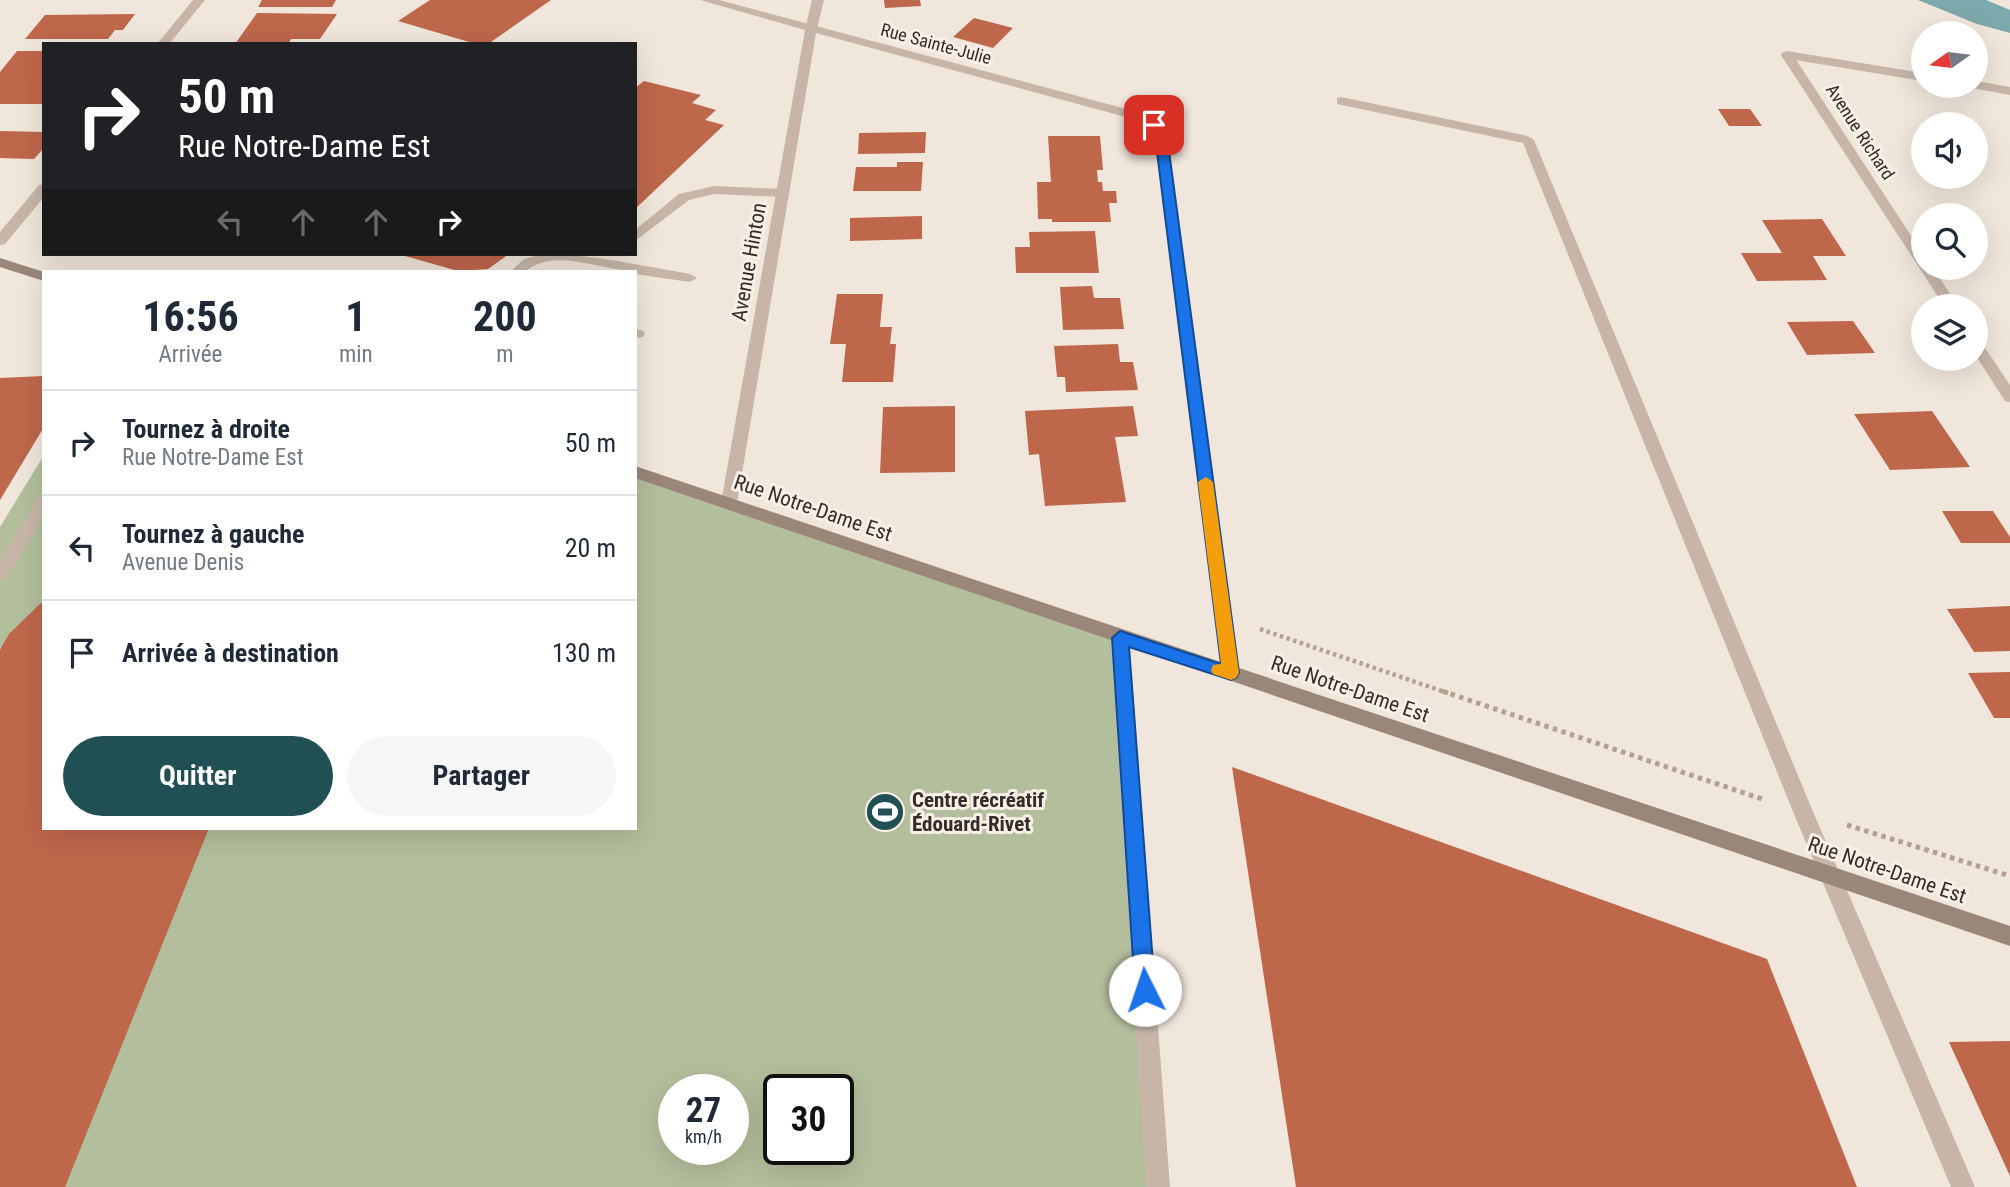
<!DOCTYPE html>
<html lang="fr">
<meta charset="utf-8">
<style>
:root{--surface:#fff;--page:#f6f6f7;--text:#1f2937;--muted:#747a83;--line:#e0e1e3;--accent:#205053}
body{margin:0;font-family:"Roboto Condensed",sans-serif;background:var(--page);color:var(--text);height:100vh;display:flex;flex-direction:column;font-size:26px;white-space:nowrap}
*{box-sizing:border-box;margin:0}
p{font-size:23px;color:var(--muted)}
.icon{flex:none;width:38px;height:38px;fill:none;stroke:currentColor;stroke-width:2;stroke-linecap:round;stroke-linejoin:round}
.map{position:relative;flex:1;overflow:hidden}
.details{position:absolute;left:42px;top:270px;width:595px;height:560px;display:flex;flex-direction:column;background:var(--surface);border-radius:0px;box-shadow:0 7px 28px #0002}
.details>*{flex:none}
.hud{position:absolute;left:42px;top:42px;width:595px;height:214px;border-radius:0px;box-shadow:0 7px 28px #0002;background:#202124;color:#fff;overflow:hidden}
.needle{width:46px;rotate:256deg}
.controls{position:absolute;left:1911px;top:21px;display:grid;gap:14px}
.controls a{display:grid;place-items:center;width:77px;height:77px;border-radius:50%;background:var(--surface);box-shadow:0 7px 28px #0002;font-size:35px}
.speed{position:absolute;left:658px;top:1074px;display:flex;gap:14px;font-size:35px;font-weight:700;text-align:center}
.speed>*{display:grid;place-content:center;width:91px;height:91px;border-radius:50%;background:var(--surface);box-shadow:0 7px 28px #0002;line-height:1}
.speed small{font-size:18px;font-weight:400}
.speed .limit{border:4px solid #111;border-radius:10px;background:#fff;color:#111}
.pin{position:absolute;display:grid;place-items:center;width:60px;height:60px;color:#fff;margin:-30px;border-radius:14px;box-shadow:0 4px 10px #0006}
.me{position:absolute;width:77px;margin:-38px;rotate:356deg;stroke-linejoin:round;filter:drop-shadow(0 0 5px #0008)}
.turn{display:flex;align-items:center;gap:24px;height:147px;padding:0 21px;font-size:32px}
.turn .icon{width:91px;height:91px;stroke-width:2.5}
.turn b{display:block;font-size:49px;line-height:60px}
.lanes{display:flex;align-items:center;height:66px;padding:0 21px;background:#0003;justify-content:center;gap:35px;direction:ltr}
.lanes .off{opacity:.35}
.eta{display:flex;justify-content:space-evenly;align-items:center;height:119px;text-align:center}
.eta b{font-size:42px;font-weight:700;line-height:49px}
.cta{display:flex;gap:14px;margin-top:auto;padding:14px 21px}
.cta a{flex:1;height:80px;border-radius:42px;background:var(--accent);color:#fff;font-size:28px;font-weight:700;line-height:80px;text-align:center}
.cta a+a{background:var(--page);color:var(--text)}
ul{padding:0;list-style:none}
li{display:flex;align-items:center;gap:21px;height:105px;padding:0 21px;border-top:2px solid var(--line)}
li div{flex:1}
li b{display:block;font-size:26px}
li em{font-style:normal}
.map>svg:first-child{display:block}
</style>
<div class="map">
<svg width="2010" height="1187" viewBox="0 0 2010 1187">
<rect width="100%" height="100%" fill="#f0e6db"/>
<!-- green -->
<path fill="#b3be9c" fill-rule="evenodd" d="M44,455V828H635V472L1120,638L1158,1187H0V527ZM674,1090H733V1150H674ZM779,1090H838V1150H779Z"/>
<!-- water -->
<path fill="#7ca9ab" d="M1918,0H1986L2010,10V33L1977,24Z"/>
<!-- building -->
<path fill="#be674b" d="M262,0H336L332,7H258Z
M430,0H551L488,44H476L398,21Z
M884,0H920L921,6L885,8Z
M257,13L337,14L320,39H291L288,44H235Z
M135,14L123,30H115L108,39H25L45,15Z
M974,18L1013,28L993,48L953,37Z
M17,51H44V104H0V72Z
M644,81L701,95L692,103L716,110L705,120L724,125L635,209V88Z
M1718,109H1750L1762,126H1729Z
M0,131L44,132V148L34,159L0,158Z
M926,132L925,153L858,154L859,133Z
M1048,136H1100L1103,170H1097L1098,182H1102L1103,191H1116L1117,203H1109L1111,222H1052V219H1038L1037,182H1051Z
M897,162H923L921,191H853L856,167H897Z
M922,216V239L850,241V218Z
M1822,219L1846,256H1813L1827,280L1757,281L1741,253H1782L1762,220Z
M1095,231L1099,273H1016L1015,247H1030L1029,232Z
M398,254H509L488,269L458,271Z
M1092,286L1094,298H1120L1124,329L1063,330L1060,287Z
M837,294H883L880,327H892L890,344H896L893,382H842L846,344H830Z
M1853,321L1875,353L1807,355L1787,322Z
M1118,344L1120,362H1133L1138,390L1066,392L1065,377H1057L1054,346Z
M44,376V427L0,500V378Z
M955,406V472L880,473L883,407Z
M1133,406L1138,436L1115,437L1126,502L1045,506L1039,454L1029,455L1025,411Z
M1932,411L1970,467L1890,470L1854,414Z
M1942,511H1993L2010,537V543H1961Z
M44,600V828H209L65,1187H0V650L9,634Z
M2010,606V651L1974,652L1947,609Z
M2010,672V718H1994L1968,673Z
M1232,767L1767,959L1857,1187H1296Z
M2010,1041V1176L1949,1042Z"/>
<g fill="none" stroke-linecap="round" stroke-linejoin="round">
<!-- path-far1 -->
<path stroke="#b3a092" stroke-width="4.5" stroke-dasharray="3.5 3.5" stroke-linecap="butt" d="M1260,629L1448,693"/>
<!-- path -->
<path stroke="#b3a092" stroke-width="5" stroke-dasharray="4.5 4.5" stroke-linecap="butt" d="M1442,691L1762,799
M1847,825L2010,876"/>
<!-- lane -->
<path fill="#c7b6a8" fill-rule="evenodd" d="M812,0H824L817,29L811,32L805,29Z
M1787,51L1923,73V81L1783,58L1781,55Z
M1976,81L2010,87V95L1972,88L1970,86H1976Z
M1341,97L1528,136L1534,140L1814,814L1975,1187H1951L1794,814L1523,143L1337,104V98Z
M714,186L783,189L790,193L783,197L714,194L689,200L635,241V230L679,194Z
M544,254C593,254 642,266 690,274L697,278L690,282L635,274V271C601,271 556,247 526,271H511L524,259Z
M635,328L643,331L645,334L643,337L635,338Z
M44,496V516L6,579L0,580V560L38,498Z"/>
<!-- street -->
<path fill="#c7b6a8" fill-rule="evenodd" d="M193,0H205L169,44H157Z
M700,0H719L1130,110C1151,118 1164,127 1169,149L1240,673L1237,678L1231,680L1225,678L1222,673L1157,149C1152,129 1141,122 1122,116L816,33L737,503L735,507H723L721,503L805,30Z
M1783,52H1791L1923,254V268H1933L1958,306H1944L1781,55Z
M44,184V197L5,244L0,245V232L39,185Z
M1976,340L1981,342L2010,385V402L2005,401L1976,356Z
M1120,631L1126,633L1129,638L1170,1187H1146L1111,638L1114,633Z"/>
<!-- secondary -->
<path fill="#9b867a" fill-rule="evenodd" d="M0,258L44,272V281L0,267Z
M635,466L2010,926V946L635,478Z"/>
</g>
<!-- route -->
<path fill="#1a73e8" stroke="#114b97" stroke-width="2" d="M1150,123H1158L1167,136L1239,673L1236,678L1231,680L1129,647L1155,990L1152,996L1145,999L1138,996L1135,990L1112,638L1120,631L1221,664L1155,136L1149,125Z"/>
<!-- slow -->
<path fill="#f59e0b" d="M1206,477L1213,482L1239,673L1236,678L1231,680L1213,674L1211,670L1213,665L1221,664L1198,482Z"/>
<!-- icons -->
<defs>
<g id="stadium-disc" transform="scale(2.0125)"><circle r="9.5" fill="#205053" stroke="#f8f0e7"/><path d="M0-5a6.5 5 0 1 0 0 10a6.5 5 0 1 0 0-10ZM-3.5-1.8h7v3.6h-7Z" fill="#fff"/></g>
</defs>
<g fill-rule="evenodd">
<use href="#stadium-disc" x="885" y="812"/>
</g>
<g text-anchor="middle" stroke-width="6" stroke-linejoin="round" paint-order="stroke">
<!-- far-street labels -->
<g font-size="18" fill="#352c28" stroke="#f8f0e7">
<text transform="translate(936 44) rotate(15)" y="6">Rue Sainte-Julie</text>
<text transform="translate(1860 132) rotate(57)" y="6">Avenue Richard</text>
</g>
<!-- street labels -->
<g font-size="21" fill="#352c28" stroke="#f8f0e7">
<text transform="translate(749 262) rotate(-80)" y="7">Avenue Hinton</text>
<text transform="translate(813 508) rotate(19)" y="7">Rue Notre-Dame Est</text>
<text transform="translate(1350 689) rotate(19)" y="7">Rue Notre-Dame Est</text>
<text transform="translate(1887 870) rotate(19)" y="7">Rue Notre-Dame Est</text>
</g>
<!-- poi labels -->
<g font-size="21" font-weight="bold" fill="#352c28" stroke="#f8f0e7" text-anchor="start">
<text x="912" y="807">Centre récréatif<tspan x="912" dy="24">Édouard-Rivet</tspan></text>
</g>
</g>
</svg>
<div class="controls">
<a><svg class="needle" viewBox="-14 -14 28 28"><path d="M0-13l5 13h-10z" fill="#e53935"/><path d="M0 13l5-13h-10z" fill="#747a83"/></svg></a>
<a><svg class="icon" aria-label="sound" viewBox="0 0 24 24"><path d="M4 9h4l5-4v14l-5-4H4zM17 9q2 3 0 6"/></svg></a>
<a><svg class="icon" aria-label="search" viewBox="0 0 24 24"><circle cx="10" cy="10" r="6"/><path d="M15 15l6 6"/></svg></a>
<a><svg class="icon" aria-label="layers" viewBox="0 0 24 24"><path d="M12 4l9 5-9 5-9-5zM3 14l9 5 9-5"/></svg></a>
</div>
<div class="speed"><div>27<small>km/h</small></div><div class="limit">30</div></div>
<div class="pin" style="left:1154px;top:125px;background:#d93025"><svg class="icon" aria-label="arrive" viewBox="0 0 24 24"><path d="M6 21V4h12l-3 4 3 4H6"/></svg></div>
<svg class="me" style="left:1145px;top:990px" viewBox="-20 -20 40 40"><circle r="19" fill="#fff"/><path d="M0-13L10 11 0 6-10 11z" fill="#1a73e8"/></svg>
<div class="hud">
<div class="turn"><svg class="icon" aria-label="right" viewBox="0 0 24 24"><path d="M7 20v-9h11M14 6l5 5-5 5"/></svg><div><b>50 m</b>Rue Notre-Dame Est</div></div>
<div class="lanes"><svg class="icon off" aria-label="left" viewBox="0 0 24 24"><path d="M17 20v-9H6M10 6l-5 5 5 5"/></svg><svg class="icon off" aria-label="ahead" viewBox="0 0 24 24"><path d="M12 20V5M6 11l6-6 6 6"/></svg><svg class="icon off" aria-label="ahead" viewBox="0 0 24 24"><path d="M12 20V5M6 11l6-6 6 6"/></svg><svg class="icon" aria-label="right" viewBox="0 0 24 24"><path d="M7 20v-9h11M14 6l5 5-5 5"/></svg></div>
</div>
<section class="details">
<div class="eta">
<div><b>16:56</b><p>Arrivée</p></div>
<div><b>1</b><p>min</p></div>
<div><b>200</b><p>m</p></div>
</div>
<ul>
<li><svg class="icon" aria-label="right" viewBox="0 0 24 24"><path d="M7 20v-9h11M14 6l5 5-5 5"/></svg><div><b>Tournez à droite</b><p>Rue Notre-Dame Est</p></div><em>50 m</em></li>
<li><svg class="icon" aria-label="left" viewBox="0 0 24 24"><path d="M17 20v-9H6M10 6l-5 5 5 5"/></svg><div><b>Tournez à gauche</b><p>Avenue Denis</p></div><em>20 m</em></li>
<li><svg class="icon" aria-label="arrive" viewBox="0 0 24 24"><path d="M6 21V4h12l-3 4 3 4H6"/></svg><div><b>Arrivée à destination</b></div><em>130 m</em></li>
</ul>
<div class="cta"><a>Quitter</a><a>Partager</a></div>
</section>
</div>
